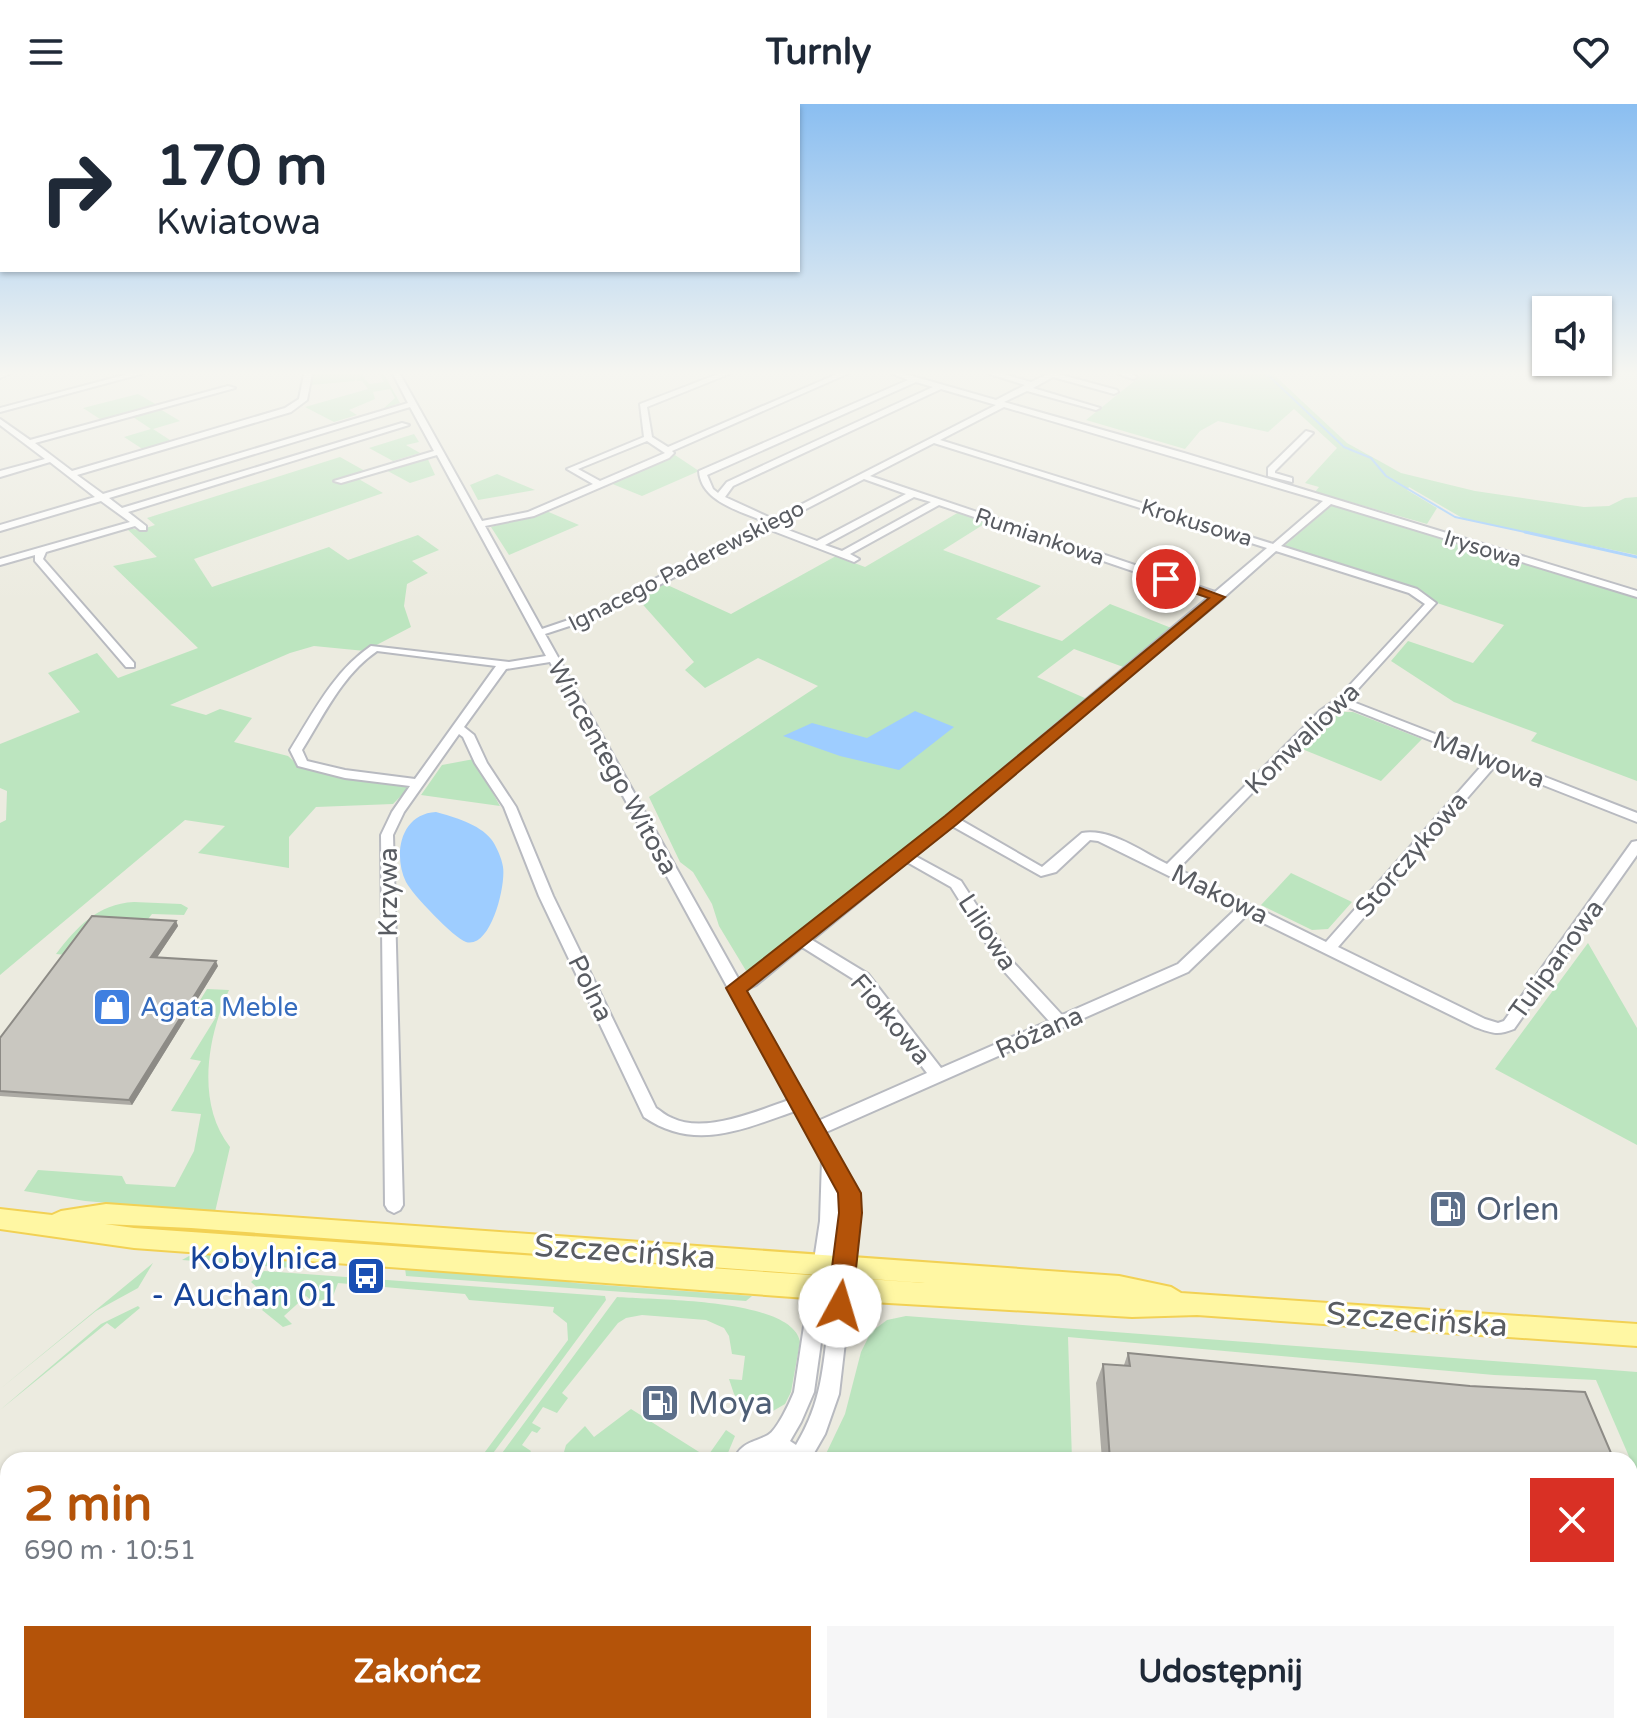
<!DOCTYPE html>
<html lang="pl">
<meta charset="utf-8">
<style>
:root{--surface:#fff;--page:#f6f6f7;--text:#1f2937;--muted:#747a83;--accent:#b45309}
body{margin:0;font-family:"Varela Round",sans-serif;background:var(--page);color:var(--text);height:100vh;display:flex;flex-direction:column;font-size:30px;white-space:nowrap}
*{box-sizing:border-box;margin:0}
p{font-size:26px;color:var(--muted)}
.icon{flex:none;width:44px;height:44px;fill:none;stroke:currentColor;stroke-width:2;stroke-linecap:round;stroke-linejoin:round}
.map{position:relative;flex:1;overflow:hidden}
.details{position:absolute;left:0px;top:1348px;width:1638px;height:282px;display:flex;flex-direction:column;background:var(--surface);border-radius:24px 24px 0 0;box-shadow:0 2px 6px #0004}
.details>*{flex:none}
.hud{position:absolute;left:0px;top:0px;width:800px;height:168px;box-shadow:0 2px 6px #0004;background:#fff;color:var(--text);overflow:hidden}
.tools{position:absolute;left:1532px;top:192px;display:grid;gap:16px}
.tools a{display:grid;place-items:center;width:80px;height:80px;border-radius:0px;background:var(--surface);box-shadow:0 2px 6px #0004;font-size:40px}
.pin{position:absolute;display:grid;place-items:center;width:68px;height:68px;color:#fff;margin:-34px;border:4px solid #fff;border-radius:50%;box-shadow:0 2px 8px #0007}
.me{position:absolute;width:88px;margin:-44px;rotate:6deg;stroke-linejoin:round;filter:drop-shadow(0 0 6px #0008)}
.turn{display:flex;align-items:center;gap:28px;height:168px;padding:0 24px;font-size:36px}
.turn .icon{width:104px;height:104px;stroke-width:2.5}
.turn b{display:block;font-size:56px;line-height:68px}
.round{display:grid;place-items:center;flex:none;width:84px;height:84px;border-radius:0px;background:var(--page)}
.overview{display:flex;align-items:center;justify-content:space-between;height:136px;padding:0 24px}
h1{font-size:48px;font-weight:700;line-height:60px;color:var(--accent)}
.button{display:flex;gap:16px;margin-top:auto;padding:16px 24px}
.button a{flex:1;height:92px;border-radius:0px;background:var(--accent);color:#fff;font-size:32px;font-weight:700;line-height:92px;text-align:center}
.button a+a{background:var(--page);color:var(--text)}
header{display:flex;justify-content:space-between;align-items:center;height:104px;padding:0 24px;background:var(--surface);font-size:36px;font-weight:700}
.map>svg:first-child{display:block}
</style>
<header><svg class="icon" aria-label="menu" viewBox="0 0 24 24"><path d="M4 6h16M4 12h16M4 18h16"/></svg>Turnly<svg class="icon" aria-label="heart" viewBox="0 0 24 24"><path d="M12 20l-8-8c-3-5 5-10 8-4 3-6 11-1 8 4z"/></svg></header>
<div class="map">
<svg width="1637" height="1629" viewBox="0 0 1637 1629">
<rect width="100%" height="100%" fill="#ecebe0"/>
<!-- green -->
<path fill="#bce5bf" d="M310,270H362L369,280L384,278L380,270H384L400,299L383,305L395,294L390,285L373,288L375,295L349,306L357,311L334,318L305,303L368,285L362,277H357L356,272L355,277L311,281L307,284Z
M1143,270H1273L1347,339L1401,369L1475,387L1584,403L1609,402L1625,394L1637,393V451L1464,415L1409,383L1407,386L1437,404L1427,420L1315,388L1319,383L1305,379L1337,344L1294,305L1268,328L1218,317L1200,327L1185,345L1086,316Z
M138,290L159,302L103,317L83,304Z
M160,305L180,317L153,325L173,338L144,346L124,333L151,325L133,313Z
M414,330L419,338L406,341L420,349L393,357L369,344Z
M426,351L435,371L410,379L384,365Z
M675,351L699,367L642,392L610,379Z
M340,353L365,367L336,377L340,379L357,374L383,389L194,455L212,483L329,443L348,456L418,431L439,446L412,457L428,469L407,480L404,502L411,523L365,547L314,542L290,549L170,601L206,611L220,605L252,614L234,638L288,652L298,661L411,682L393,700L316,703L289,733V764L198,749L225,722L185,716L0,871V719L6,716L7,687L0,684V640L80,608L48,569L97,549L118,574L198,544L113,462L157,453L126,424L140,426L155,421L147,414Z
M497,370L535,386L478,396L470,381Z
M1332,401L1637,493V677L1531,637L1537,629L1454,598L1391,557L1408,537L1473,559L1504,521L1437,499L1419,486L1283,443Z
M544,406L579,421L509,451L491,423Z
M959,408L989,417L943,446L1041,482L996,515L1062,537L1110,500L1174,525L1126,564L1074,545L1037,573L1087,595L945,711L941,718L748,870L719,822L712,800L693,768L680,758L649,693L818,582L758,554L705,584L685,566L694,558L637,494L663,479L731,510L836,452L865,463Z
M1339,608H1353L1422,635L1381,677L1302,645Z
M474,655L500,702L421,691L442,661Z
M1291,769L1352,798L1328,825L1312,826L1261,801Z
M134,798L181,800L188,804L184,811L152,810L145,819L66,851L56,850C77,823 97,800 134,798Z
M1588,839L1637,924V1041L1495,965Z
M207,885L229,886C207,933 196,1000 230,1043L215,1108L85,1097L24,1087L38,1066L122,1072L126,1080L175,1083L194,1047L201,1010L171,1007L201,957L190,955L216,913L191,911Z
M196,1148L278,1149L340,1160L333,1167L182,1156Z
M153,1159L138,1184L96,1207L0,1285Z
M405,1164L501,1166L575,1179L752,1192L746,1197L406,1172Z
M264,1167L605,1192L606,1196L488,1356H479L568,1236L567,1219L553,1208L554,1203L469,1196L465,1190L338,1179L333,1192L314,1199L306,1192L284,1212L292,1220L283,1223L262,1206L265,1202L253,1192L259,1185L251,1178Z
M617,1193C653,1196 793,1194 800,1238L791,1288L785,1300L773,1307L754,1303L748,1308L734,1290L729,1275L742,1276L745,1252L732,1250L729,1232L724,1224L706,1216L642,1211L626,1214L618,1219L562,1289L568,1294L557,1309L543,1303L532,1319L541,1324L537,1329L532,1327L522,1341L531,1347L525,1356H497Z
M138,1202L140,1204L115,1225L107,1219L0,1306L101,1220Z
M906,1212L1637,1268V1371L1596,1276L1494,1271L1068,1233L1072,1356H823L845,1310L861,1248L871,1228L887,1216Z
M631,1305L707,1353L726,1326L735,1332L725,1356L562,1355L566,1341L585,1322L594,1333Z"/>
<!-- water -->
<path fill="#9ecdff" d="M915,607L954,623L899,666L840,652L783,632L812,619L867,634Z
M436,708C454,713 479,720 491,735C496,741 502,755 503,763C506,781 491,845 466,838C454,834 412,790 406,778C393,751 400,710 436,708Z"/>
<g fill="none" stroke-linecap="round" stroke-linejoin="round">
<!-- stream-far1 -->
<path stroke="#9ecdff" stroke-width="2" d="M1267,270L1344,343L1371,354L1386,372L1455,413L1534,430"/>
<!-- stream -->
<path stroke="#9ecdff" stroke-width="3" d="M1525,428L1637,453"/>
<!-- minor casing -->
<g stroke="#b8bac0" stroke-width="4">
<path id="minor" d="M0,270H9L0,274Z
M128,270H141L0,308V304Z
M304,270H312L307,296L291,308L77,371L103,390L408,299L393,270H400L482,417L528,408L593,380L567,365L644,333L640,300L718,270H729L647,303L652,333L668,343L837,270H847L672,347L674,349L669,354L534,412L485,422L542,525L589,509L765,418C741,407 701,398 699,367L908,276L893,270H905L996,296L1025,281L990,270H1003L1031,278L1048,270H1058L1117,286L1118,288L1114,290L1053,273L1033,284L1100,304L1096,306L1027,287L1004,298L1184,349L1637,487V493L1331,400L1281,442L1417,485L1436,499L1348,596L1637,709V718L1495,662L1338,843L1485,915L1498,919L1504,917L1632,738L1637,737V751L1514,925C1497,932 1492,929 1475,923L1247,811L1188,868L824,1029L858,1089L857,1135L839,1290L825,1330L810,1356H782L777,1352L770,1351L758,1356H734C741,1338 753,1339 768,1331C777,1326 790,1298 794,1288L820,1117L822,1056L795,1007C743,1025 695,1048 644,1013L539,792L504,703L475,659L463,633L459,630L404,708L393,731L403,1101L400,1106L394,1109L388,1106L385,1101L381,731L392,708L410,682L345,674L298,662L290,646C313,609 334,567 371,542L509,558L546,552L437,351L341,379L334,377L434,347L410,303L109,394L122,404L402,319L409,321L128,408L146,422V426H140L135,422L46,448L43,455L134,559V563H126L35,457V451L0,461V455L130,418L101,397L0,427V421L95,393L50,358L0,373V367L45,355L0,321V315L30,336L228,282L235,284L35,339L72,367L285,304L299,295ZM916,278L933,283L727,378L718,389L713,385L707,371ZM941,285L996,301L773,415L725,393L733,382ZM1004,303L1323,397L1273,440L940,336ZM647,337L665,349L600,377L578,365ZM934,339L1267,444L1215,488L870,372ZM864,375L906,390L817,437L775,421ZM914,393L931,398L842,447L825,441ZM939,401L1209,493L946,713L739,876L545,530L597,513L768,425L854,458L859,455L850,450ZM1276,447L1409,489L1425,500L1337,595L1320,607L1167,760C1142,748 1111,724 1082,729L1042,763L959,715L1222,495ZM377,547L496,562L415,675L345,666L307,657L302,646C324,611 342,571 377,547ZM550,558L789,996C757,1007 705,1030 672,1014C666,1012 661,1007 656,1004L553,792L516,703L487,659L474,631L464,623L506,565ZM1342,601L1485,658L1326,838L1178,765L1328,611ZM952,722L1041,772L1056,768L1090,736L1098,737L1236,805L1178,860L1062,911L1013,858L961,777L915,752ZM907,758L951,783L1003,866L1049,917L941,964L868,870L812,836ZM802,843L858,878L927,969L818,1017L745,886L756,881ZM838,1086L840,1090C839,1132 834,1173 829,1215C823,1263 822,1298 796,1341L790,1337L801,1318L814,1288L838,1117Z
M1119,270H1132L1137,273L1133,275Z
M1306,327L1313,329L1275,367V369L1292,374V378L1268,372V364Z
M1103,1622H1127L1130,1629H1106Z"/>
</g>
<!-- major casing -->
<g stroke="#f2d154" stroke-width="4">
<path id="major" d="M106,1100L1119,1172L1171,1183L1181,1189L1637,1220V1242L1197,1211L1132,1213L820,1195L134,1144L0,1125V1105L52,1111L61,1107ZM105,1120L191,1124L925,1179L134,1124Z"/>
</g>
<!-- minor -->
<use href="#minor" fill="#fff" fill-rule="evenodd"/>
<!-- major -->
<use href="#major" fill="#fff7a3" fill-rule="evenodd"/>
</g>
<!-- wall -->
<path fill="#adaba5" d="M176,817L178,822L157,853L218,862L132,1001L0,992V934Z
M1128,1249L1614,1356H1102L1096,1279L1103,1260L1124,1261Z
M1564,1622H1630L1637,1629H1567Z"/>
<!-- shaded-wall -->
<path fill="#8d8b86" d="M176,817L178,822L154,858L151,853Z
M216,857L218,862L132,1001L129,996Z
M0,1475L8,1485V1493L0,1483Z
M107,1622H126L129,1625L125,1629H113Z"/>
<!-- building -->
<path fill="#c9c7c0" stroke="#8d8b86" stroke-width="2" d="M92,812L176,817L151,853L216,857L129,996L0,987V934Z
M1128,1249L1470,1282L1585,1288L1614,1356H1110L1103,1260L1130,1262Z
M1630,1394L1637,1411V1629H1593L1590,1622H1630Z
M0,1483L8,1493V1622H107L113,1629H0Z"/>
<!-- sky -->
<linearGradient id="sky" x2="0" y2="1"><stop stop-color="#8abef1"/><stop offset="0.54" stop-color="#f6f6f1"/><stop offset="1" stop-color="#f6f6f1" stop-opacity="0"/></linearGradient>
<rect width="1637" height="498" fill="url(#sky)"/>
<!-- route -->
<path fill="#b45309" stroke="#753606" stroke-width="2" d="M1166,471L1225,493L957,720L747,887L861,1089L862,1109L852,1202L848,1210L840,1213L831,1210L827,1202L839,1109L838,1089L726,884L945,712L1209,494L1162,478L1160,475Z"/>
<!-- icons -->
<defs>
<g id="shop-square" transform="scale(2)"><rect x="-9" y="-9" width="18" height="18" rx="4" fill="#3f7fe0" stroke="#fff"/><path d="M-5-2.5h2.3a2.7 3.5 0 0 1 5.4 0H5L5.5 6h-11ZM-1.5-2.5h3a1.5 2.3 0 0 0-3 0Z" fill="#fff"/></g>
<g id="fuel-square" transform="scale(2)"><rect x="-9" y="-9" width="18" height="18" rx="4" fill="#5c6f8a" stroke="#fff"/><path d="M-5.5-6h7V0h2V4h1.3V-2.5L3-4.5l.8-.8L6-3V5H2.5V1h-1V6h-7ZM-4.2-4.7v3.2H.2V-4.7Z" fill="#fff"/></g>
<g id="bus-square" transform="scale(2)"><rect x="-9" y="-9" width="18" height="18" rx="4" fill="#1a4fb4" stroke="#fff"/><path d="M-5-6H5V4H4V6H2V4H-2V6H-4V4H-5ZM-3.5-4V0h7V-4ZM-3.5 1.2v1.5H-2V1.2ZM2 1.2v1.5H3.5V1.2Z" fill="#fff"/></g>
</defs>
<g fill-rule="evenodd">
<use href="#shop-square" x="112" y="903"/>
<use href="#fuel-square" x="1448" y="1105"/>
<use href="#bus-square" x="366" y="1172"/>
<use href="#fuel-square" x="660" y="1299"/>
</g>
<g text-anchor="middle" stroke-width="6" stroke-linejoin="round" paint-order="stroke">
<!-- far-street labels -->
<g font-size="22" fill="#595c62" stroke="#fff">
<text transform="translate(1197 418) rotate(17)" y="8">Krokusowa</text>
<text transform="translate(1040 432) rotate(19)" y="8">Rumiankowa</text>
<text transform="translate(1483 444) rotate(17)" y="8">Irysowa</text>
<text transform="translate(686 461) rotate(-27)" y="8">Ignacego Paderewskiego</text>
</g>
<!-- street labels -->
<g font-size="26" fill="#595c62" stroke="#fff">
<text transform="translate(1302 634) rotate(-44)" y="9">Konwaliowa</text>
<text transform="translate(1489 655) rotate(21)" y="9">Malwowa</text>
<text transform="translate(613 663) rotate(61)" y="9">Wincentego Witosa</text>
<text transform="translate(1411 750) rotate(-49)" y="9">Storczykowa</text>
<text transform="translate(388 788) rotate(-90)" y="9">Krzywa</text>
<text transform="translate(1220 790) rotate(26)" y="9">Makowa</text>
<text transform="translate(988 828) rotate(57)" y="9">Liliowa</text>
<text transform="translate(1556 855) rotate(-54)" y="9">Tulipanowa</text>
<text transform="translate(591 884) rotate(64)" y="9">Polna</text>
<text transform="translate(891 915) rotate(50)" y="9">Fiołkowa</text>
<text transform="translate(1039 928) rotate(-24)" y="9">Różana</text>
</g>
<!-- shop labels -->
<g font-size="26" fill="#366cbe" stroke="#fff" text-anchor="start">
<text x="140" y="912">Agata Meble</text>
</g>
<!-- near-service labels -->
<g font-size="32" fill="#4e5e75" stroke="#fff" text-anchor="start">
<text x="1476" y="1116">Orlen</text>
<text x="688" y="1310">Moya</text>
</g>
<!-- near-street labels -->
<g font-size="32" fill="#595c62" stroke="#fff">
<text transform="translate(625 1147) rotate(4)" y="11">Szczecińska</text>
<text transform="translate(1417 1215) rotate(4)" y="11">Szczecińska</text>
</g>
<!-- near-transit labels -->
<g font-size="32" fill="#164399" stroke="#fff" text-anchor="end">
<text x="338" y="1165">Kobylnica<tspan x="338" dy="37">- Auchan 01</tspan></text>
</g>
</g>
</svg>
<div class="tools">
<a><svg class="icon" aria-label="sound" viewBox="0 0 24 24"><path d="M4 9h4l5-4v14l-5-4H4zM17 9q2 3 0 6"/></svg></a>
</div>
<div class="pin" style="left:1166px;top:475px;background:#d93025"><svg class="icon" aria-label="arrive" viewBox="0 0 24 24"><path d="M6 21V4h12l-3 4 3 4H6"/></svg></div>
<svg class="me" style="left:840px;top:1202px" viewBox="-20 -20 40 40"><circle r="19" fill="#fff"/><path d="M0-13L10 11 0 6-10 11z" fill="#b45309"/></svg>
<div class="hud">
<div class="turn"><svg class="icon" aria-label="right" viewBox="0 0 24 24"><path d="M7 20v-9h11M14 6l5 5-5 5"/></svg><div><b>170 m</b>Kwiatowa</div></div>
</div>
<section class="details">
<div class="overview"><div><h1>2 min</h1><p>690 m · 10:51</p></div><a class="round" style="background:#d93025;color:#fff"><svg class="icon" aria-label="close" viewBox="0 0 24 24"><path d="M6 6l12 12M18 6L6 18"/></svg></a></div>
<div class="button"><a>Zakończ</a><a>Udostępnij</a></div>
</section>
</div>
